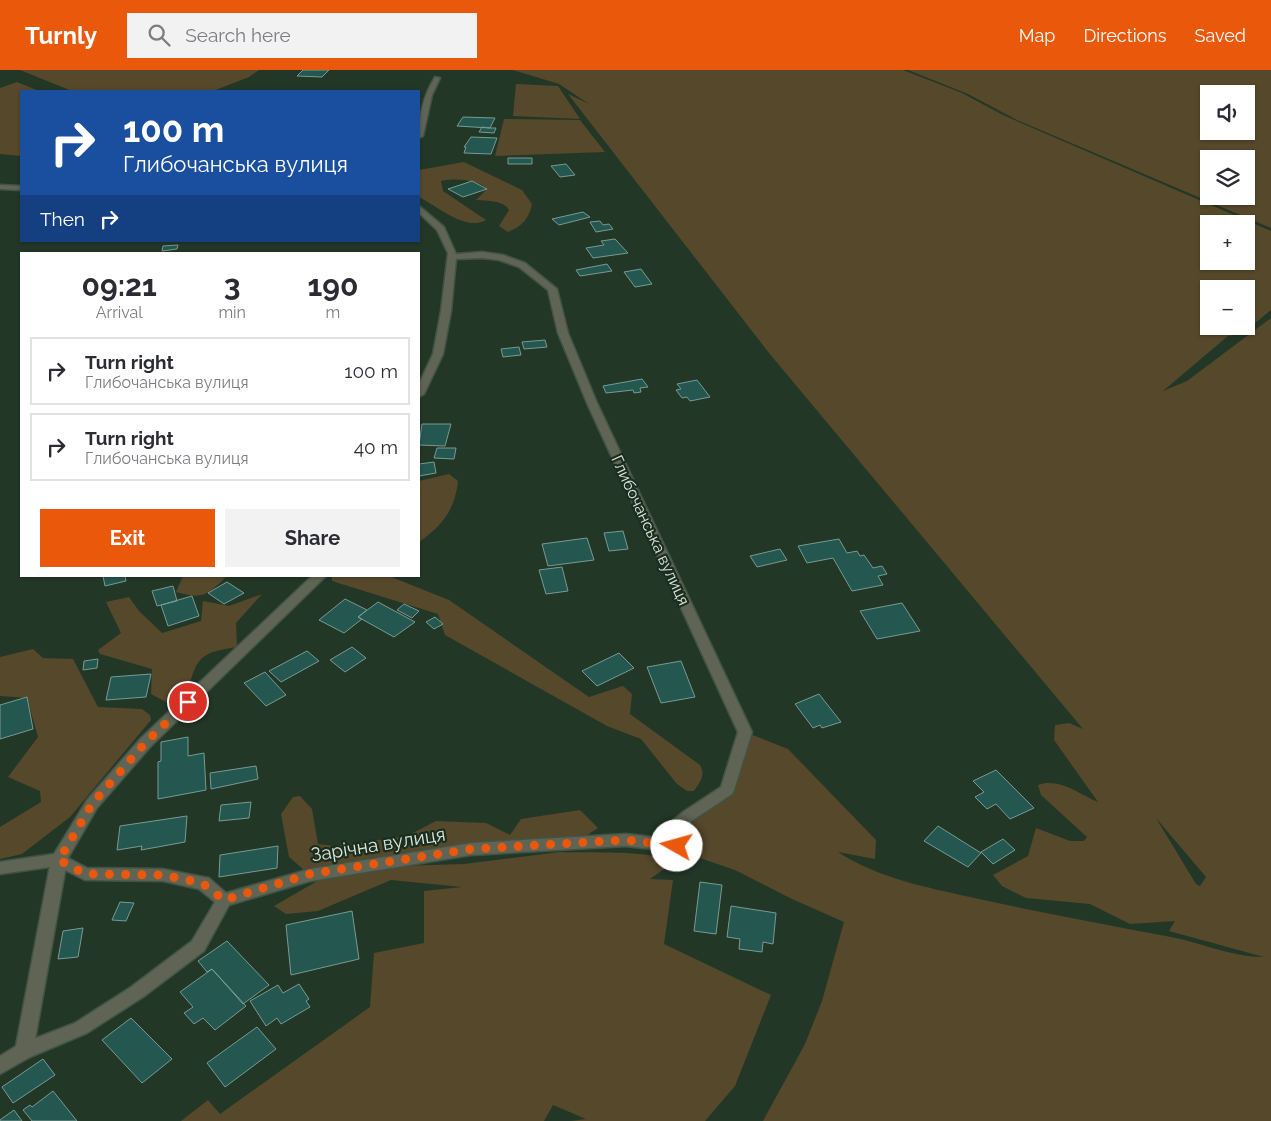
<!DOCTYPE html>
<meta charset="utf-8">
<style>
:root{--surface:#fff;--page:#f2f2f3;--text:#2b2b33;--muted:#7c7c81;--line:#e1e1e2;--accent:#ea580c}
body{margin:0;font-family:Raleway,sans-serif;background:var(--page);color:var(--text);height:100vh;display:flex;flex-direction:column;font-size:19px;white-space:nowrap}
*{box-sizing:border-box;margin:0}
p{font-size:16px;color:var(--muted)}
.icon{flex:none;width:28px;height:28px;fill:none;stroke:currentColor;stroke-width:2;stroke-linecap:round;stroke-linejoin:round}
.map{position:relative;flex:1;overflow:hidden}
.drawer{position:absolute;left:20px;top:182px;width:400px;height:325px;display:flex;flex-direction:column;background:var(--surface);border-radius:0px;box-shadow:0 1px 4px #0004}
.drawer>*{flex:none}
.guide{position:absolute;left:20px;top:20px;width:400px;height:152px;border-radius:0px;box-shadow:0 1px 4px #0004;background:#1a4fa0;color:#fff;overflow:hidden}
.tools{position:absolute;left:1200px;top:15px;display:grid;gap:10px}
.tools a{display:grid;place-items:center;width:55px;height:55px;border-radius:0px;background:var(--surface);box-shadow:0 1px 4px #0004;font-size:25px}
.pin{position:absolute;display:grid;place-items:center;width:42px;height:42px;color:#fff;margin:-21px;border:2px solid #fff;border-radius:50%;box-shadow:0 1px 5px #0007}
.me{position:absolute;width:55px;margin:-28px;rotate:277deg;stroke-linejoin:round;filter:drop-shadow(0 0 4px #0008)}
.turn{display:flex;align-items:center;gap:18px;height:105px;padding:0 20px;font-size:22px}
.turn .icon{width:65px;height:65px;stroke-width:2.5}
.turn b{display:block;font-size:35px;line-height:42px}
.then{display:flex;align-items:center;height:48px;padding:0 20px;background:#0003;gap:10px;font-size:19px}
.eta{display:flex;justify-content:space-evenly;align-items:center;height:85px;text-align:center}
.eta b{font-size:30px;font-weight:700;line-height:35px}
.button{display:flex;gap:10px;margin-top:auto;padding:10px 20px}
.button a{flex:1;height:58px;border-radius:0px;background:var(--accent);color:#fff;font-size:20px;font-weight:700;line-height:58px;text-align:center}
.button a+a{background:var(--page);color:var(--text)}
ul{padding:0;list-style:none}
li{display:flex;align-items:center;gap:15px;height:68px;margin:0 10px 8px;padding:0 10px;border:2px solid var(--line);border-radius:0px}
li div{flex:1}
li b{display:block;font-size:19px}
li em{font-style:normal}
header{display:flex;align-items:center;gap:30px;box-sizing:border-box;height:70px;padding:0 25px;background:var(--accent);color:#fff}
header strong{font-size:24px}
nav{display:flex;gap:28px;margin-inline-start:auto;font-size:18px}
.search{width:350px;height:45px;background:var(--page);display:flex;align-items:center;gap:12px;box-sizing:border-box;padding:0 18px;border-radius:0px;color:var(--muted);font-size:19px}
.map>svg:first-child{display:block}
</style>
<header>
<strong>Turnly</strong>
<div class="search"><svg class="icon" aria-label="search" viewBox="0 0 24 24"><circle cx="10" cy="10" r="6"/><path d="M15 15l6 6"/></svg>Search here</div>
<nav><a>Map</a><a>Directions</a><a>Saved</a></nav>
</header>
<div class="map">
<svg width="1271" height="1051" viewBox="0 0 1271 1051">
<rect width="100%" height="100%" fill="#233727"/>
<!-- green -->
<path fill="#56482b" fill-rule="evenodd" d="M20,0H259L249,7L213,21H72Z
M513,0H903L962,23L1003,45L1271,161V240L1243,263L1228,266L1163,321L1187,311L1271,248V1051H763L805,974L822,931L844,852L792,829L735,800L656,773L727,720L745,662L788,679L876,770L875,789L838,782C878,808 925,817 970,827C1037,842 1104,854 1171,867C1202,873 1232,887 1264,887L1169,861L1175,851L1130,854L1090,834L1026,828L1002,816L993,805L1028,786L1036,758L1070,771H1084L1087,767L1041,725L1038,715C1059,707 1079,724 1098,732L1054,670L1055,655L1069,653L1083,659L769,283L568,24L589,34L559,14ZM1209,154H1246V191H1209ZM1209,219H1246V256H1209ZM1156,748L1206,807L1200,816L1196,814Z
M908,0H1271V158L1017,50L968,24ZM1209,24H1246V61H1209ZM1209,89H1246V126H1209Z
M17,12L39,21H21V86L0,84V18Z
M516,14L558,16L580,49L513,46Z
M504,49L580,50L605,82L495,86Z
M464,92L522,120L532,134C529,149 522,156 508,162L499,156L509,140C504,130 486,131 476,130L487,119C478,109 453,108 441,111L443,121L486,150C466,162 437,136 419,127V100Z
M449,404L458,411C455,440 442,456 419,472V411Z
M183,506H227C207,525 204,530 176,522Z
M332,506H389L449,530L589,627L623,616L632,624L630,644L700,695C706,705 700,712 694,721H687L677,714L641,669L607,656L445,565L438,544L332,511Z
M262,524L236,553L237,577C199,583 198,586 187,622L166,632L151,624L152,599L100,584L98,580L121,563L106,532L129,527L139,541L162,563L201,551L203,531L229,536Z
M33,579L43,588L73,589L98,637L142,639L150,645L151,650L70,747L22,784L0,789V757L41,732L40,721L8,707L38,667L27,628L0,626V587Z
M300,726L312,739L318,774L334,776L407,766L436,751L486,753L510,765L521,749L580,740L598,758L581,769L310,805L289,787L281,744L293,727Z
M560,782C585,783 651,780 670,791L667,797L650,809L673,810L664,874L771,925L735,1016L705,1051H571L586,1049L553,1035L544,1051H181L208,1030L220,1044L370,937L374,883L424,873V821L462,817L391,810L318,841L286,844L274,836L319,810L401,796L464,794Z"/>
<!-- building -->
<path fill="#24574f" stroke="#799a93" d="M303,0H329L322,7L297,6Z
M463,47L495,48L490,58L457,56Z
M482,57L490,58H496L494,63L479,62Z
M471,67L497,68L491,84L464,83L466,77H464Z
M508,88H532V94H508Z
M566,94L575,105L560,107L551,96Z
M472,111L487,119L463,127L448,119Z
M583,142L590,147L559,155L552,149Z
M600,151L603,155L609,154L613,159L596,162L590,152Z
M615,169L628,183L593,188L586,178L604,175L601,171Z
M178,175L177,179L162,181L163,176Z
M607,194L612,201L580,206L576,200Z
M641,199L652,214L635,217L624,202Z
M545,270L547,277L524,279L522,272Z
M519,277L521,285L503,287L501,279Z
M642,309L648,317L640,318L641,322L634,323L633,320L606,323L603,316Z
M697,310L710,327L690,331L687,327L682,328L676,320L681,319L677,314Z
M422,354H451L445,376L419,375Z
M437,378H456L454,389L434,388Z
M434,392L436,403L419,406V394Z
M623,461L628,479L609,481L604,463Z
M587,468L594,490L548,496L542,474Z
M839,469L847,483L857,481L860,486L864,485L873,498L882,496L887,504L878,506L883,515L852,521L833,488L807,493L798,476Z
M780,479L787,490L757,497L750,486Z
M562,497L568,521L546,524L539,500Z
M103,506H125L126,511L105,516Z
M227,512L244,523L224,534L208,523Z
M173,516L177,531L157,536L152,521Z
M192,526L199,546L168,556L161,535Z
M345,529L367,540L358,547L362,549L344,563L319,550Z
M378,532L415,552L394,567L358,547Z
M902,533L920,561L877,569L860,541Z
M404,534L419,541L412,548L397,540Z
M435,547L443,554L434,559L426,552Z
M352,577L366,588L345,602L330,590Z
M307,581L319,591L281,612L269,601Z
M619,583L634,598L597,616L582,601Z
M98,589L97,598L83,600L84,591Z
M681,591L695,627L661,633L647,597Z
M265,602L286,625L266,636L244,613Z
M151,604L146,627L106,630L111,607Z
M819,624L841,652L822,658L820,655L813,658L795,634Z
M27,627L33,659L0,669V635Z
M188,667V686L204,683L206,720L158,729V692L161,691V672Z
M256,696L258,709L211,719L210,703Z
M996,700L1034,738L1010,749L996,734L987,739L975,727L984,722L973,711Z
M251,732L249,748L219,751L221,735Z
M187,746L185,772L141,780L142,776L117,780L120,756Z
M938,756L981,783L968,797L924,771Z
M1003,769L1015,780L993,794L981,782Z
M278,776L277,798L219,807L220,785Z
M700,812L722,815L716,864L694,861Z
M120,832L134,833L126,851L112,850Z
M731,836L776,843L773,874L763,872L762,882L739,879L740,869L727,867Z
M352,841L359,889L291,905L286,855Z
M83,858L78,887L58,889L63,861Z
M227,871L269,915L243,934L212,899L207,902L198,891Z
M212,899L246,936L215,960L203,948L194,954L184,943L193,937L180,922Z
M299,914L309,929L306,931L310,937L281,954L277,948L266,956L250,931L278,915L283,923Z
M131,948L172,989L142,1013L102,970Z
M257,957L276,979L225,1017L207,993Z
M43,989L55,1005L13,1033L2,1017Z
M53,1021L77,1051H32L23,1040L30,1035L32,1037Z
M14,1040L22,1051H0V1050Z"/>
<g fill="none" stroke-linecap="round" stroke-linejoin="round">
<!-- service casing -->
<g stroke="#405344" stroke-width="3">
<path id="service" d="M0,115L21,116V120L0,119Z
M59,784L64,786L67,790L33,981L30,987L24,989L18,987L15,981L51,790L54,786Z"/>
</g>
<!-- minor casing -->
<g stroke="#405344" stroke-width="3">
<path id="minor" d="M435,7L440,8L432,25L423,66L419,68C419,45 423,26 435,7Z
M419,136L444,157L456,184L482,182L503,185L525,193L557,219L568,263L597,333L752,662L734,720L732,724L693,750L671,769L682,772L685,776L682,780L677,782L626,776L471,785L310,811L229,835L204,881L143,927L87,963L30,987L0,1004V986L18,975L75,953L131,917L192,871L215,832L199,819L163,811L85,810L57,796L0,804V792L54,784L87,730L141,668L312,506H326L151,676L97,738L68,788L87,798L163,799L203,807L209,808L226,823L310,799L471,773L626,764L653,767L683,742L721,717L738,662L587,333L558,263L548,220L519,197L499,190L482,188L456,189L451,241L443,284L424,324L419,327V314L433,284L441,241L448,183L437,160L419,143Z"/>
</g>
<!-- service -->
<use href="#service" fill="#606454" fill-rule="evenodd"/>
<!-- minor -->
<use href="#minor" fill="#606454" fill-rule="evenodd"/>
</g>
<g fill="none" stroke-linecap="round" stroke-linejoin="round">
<!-- route -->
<path stroke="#ea580c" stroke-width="9" stroke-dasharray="0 16.2" d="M188,632L146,672L92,734L59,790L85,804L163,805L202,813L224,830L310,804L471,779L626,770L677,776"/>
</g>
<g text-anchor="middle" stroke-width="4.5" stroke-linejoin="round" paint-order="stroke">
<!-- street labels -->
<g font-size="16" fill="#dbe7dd" stroke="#1a2d1e">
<text transform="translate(651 460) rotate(65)" y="6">Глибочанська вулиця</text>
</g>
<!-- near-street labels -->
<g font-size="19" fill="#dbe7dd" stroke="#1a2d1e">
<text transform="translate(378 774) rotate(-9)" y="7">Зарічна вулиця</text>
</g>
</g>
</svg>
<div class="tools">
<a><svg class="icon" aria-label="sound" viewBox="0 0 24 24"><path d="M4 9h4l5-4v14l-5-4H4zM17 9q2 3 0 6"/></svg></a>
<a><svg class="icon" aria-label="layers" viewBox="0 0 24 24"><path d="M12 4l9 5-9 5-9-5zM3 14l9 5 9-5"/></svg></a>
<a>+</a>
<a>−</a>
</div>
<div class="pin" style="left:188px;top:632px;background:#d93025"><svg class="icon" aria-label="arrive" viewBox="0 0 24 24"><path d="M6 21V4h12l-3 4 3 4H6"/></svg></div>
<svg class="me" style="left:677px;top:776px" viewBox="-20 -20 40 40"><circle r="19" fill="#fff"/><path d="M0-13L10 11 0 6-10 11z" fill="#ea580c"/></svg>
<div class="guide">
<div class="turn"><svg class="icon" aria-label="right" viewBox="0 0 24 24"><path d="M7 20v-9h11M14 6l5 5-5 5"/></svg><div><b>100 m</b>Глибочанська вулиця</div></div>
<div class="then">Then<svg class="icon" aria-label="right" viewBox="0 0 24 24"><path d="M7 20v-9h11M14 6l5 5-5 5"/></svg></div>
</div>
<section class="drawer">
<div class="eta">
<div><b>09:21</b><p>Arrival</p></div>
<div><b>3</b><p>min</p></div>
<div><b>190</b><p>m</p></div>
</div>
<ul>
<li><svg class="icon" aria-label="right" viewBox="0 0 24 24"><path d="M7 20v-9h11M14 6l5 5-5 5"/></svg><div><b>Turn right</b><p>Глибочанська вулиця</p></div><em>100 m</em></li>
<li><svg class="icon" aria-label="right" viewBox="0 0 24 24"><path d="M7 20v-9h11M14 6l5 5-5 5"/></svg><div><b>Turn right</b><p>Глибочанська вулиця</p></div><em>40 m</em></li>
</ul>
<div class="button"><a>Exit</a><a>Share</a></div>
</section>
</div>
